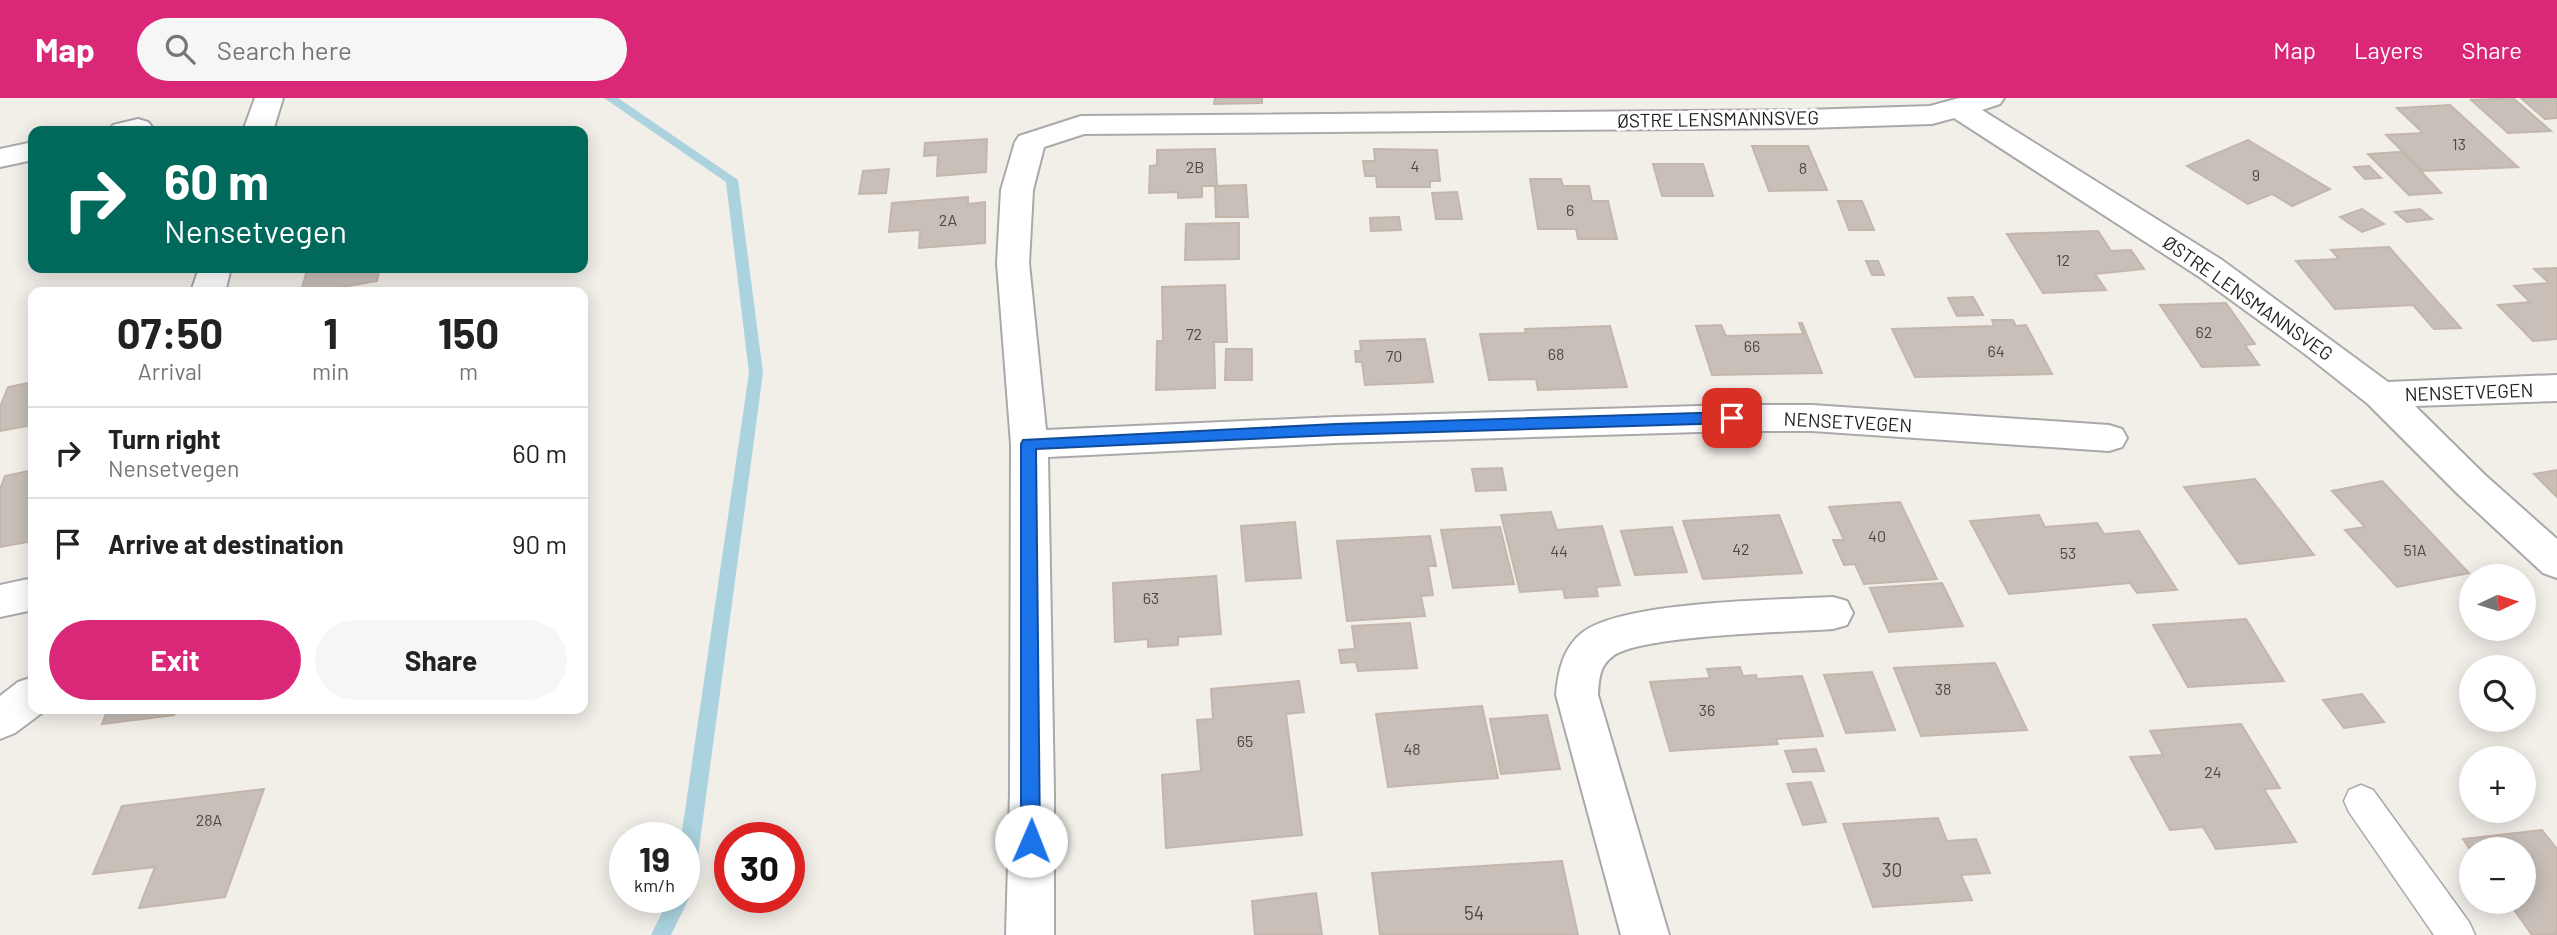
<!DOCTYPE html>
<meta charset="utf-8">
<style>
:root{--surface:#fff;--page:#f6f6f6;--text:#222;--muted:#767676;--line:#e0e0e0;--accent:#db2777}
body{margin:0;font-family:Barlow,sans-serif;background:var(--page);color:var(--text);height:100vh;display:flex;flex-direction:column;font-size:26px;white-space:nowrap}
*{box-sizing:border-box;margin:0}
p{font-size:23px;color:var(--muted)}
.icon{flex:none;width:38px;height:38px;fill:none;stroke:currentColor;stroke-width:2;stroke-linecap:round;stroke-linejoin:round}
.map{position:relative;flex:1;overflow:hidden}
.side{position:absolute;left:28px;top:189px;width:560px;height:427px;display:flex;flex-direction:column;background:var(--surface);border-radius:14px;box-shadow:0 4px 18px #0003}
.side>*{flex:none}
.banner{position:absolute;left:28px;top:28px;width:560px;height:147px;border-radius:14px;box-shadow:0 4px 18px #0003;background:#00695c;color:#fff;overflow:hidden}
.needle{width:46px;rotate:86deg}
.fabs{position:absolute;left:2459px;top:466px;display:grid;gap:14px}
.fabs a{display:grid;place-items:center;width:77px;height:77px;border-radius:50%;background:var(--surface);box-shadow:0 4px 18px #0003;font-size:35px}
.speed{position:absolute;left:609px;top:724px;display:flex;gap:14px;font-size:35px;font-weight:700;text-align:center}
.speed>*{display:grid;place-content:center;width:91px;height:91px;border-radius:50%;background:var(--surface);box-shadow:0 4px 18px #0003;line-height:1}
.speed small{font-size:18px;font-weight:400}
.speed .limit{border:10px solid #d22;background:#fff;color:#111}
.pin{position:absolute;display:grid;place-items:center;width:60px;height:60px;color:#fff;margin:-30px;border-radius:14px;box-shadow:0 4px 10px #0006}
.me{position:absolute;width:77px;margin:-38px;rotate:1deg;stroke-linejoin:round;filter:drop-shadow(0 0 5px #0008)}
.turn{display:flex;align-items:center;gap:24px;height:147px;padding:0 21px;font-size:32px}
.turn .icon{width:91px;height:91px;stroke-width:2.5}
.turn b{display:block;font-size:49px;line-height:60px}
.eta{display:flex;justify-content:space-evenly;align-items:center;height:119px;text-align:center}
.eta b{font-size:42px;font-weight:700;line-height:49px}
.action{display:flex;gap:14px;margin-top:auto;padding:14px 21px}
.action a{flex:1;height:80px;border-radius:42px;background:var(--accent);color:#fff;font-size:28px;font-weight:700;line-height:80px;text-align:center}
.action a+a{background:var(--page);color:var(--text)}
ul{padding:0;list-style:none}
li{display:flex;align-items:center;gap:21px;height:91px;padding:0 21px;border-top:2px solid var(--line)}
li div{flex:1}
li b{display:block;font-size:26px}
li em{font-style:normal}
header{display:flex;align-items:center;gap:42px;box-sizing:border-box;height:98px;padding:0 35px;background:var(--accent);color:#fff}
header strong{font-size:33px}
nav{display:flex;gap:38px;margin-inline-start:auto;font-size:24px}
.search{width:490px;height:63px;background:var(--page);display:flex;align-items:center;gap:18px;box-sizing:border-box;padding:0 24px;border-radius:38px;color:var(--muted);font-size:26px}
.map>svg:first-child{display:block}
</style>
<header>
<strong>Map</strong>
<div class="search"><svg class="icon" aria-label="search" viewBox="0 0 24 24"><circle cx="10" cy="10" r="6"/><path d="M15 15l6 6"/></svg>Search here</div>
<nav><a>Map</a><a>Layers</a><a>Share</a></nav>
</header>
<div class="map">
<svg width="2557" height="837" viewBox="0 0 2557 837">
<rect width="100%" height="100%" fill="#f2efe9"/>
<g fill="none" stroke-linecap="round" stroke-linejoin="round">
<!-- stream -->
<path fill="#aad3df" fill-rule="evenodd" d="M604,0H618L738,82L763,275L694,788L691,794L687,796L689,800L671,837H651L669,800H684V740H681L749,275L726,84Z"/>
</g>
<!-- building -->
<path fill="#c7bfb8" stroke="#c4b6ab" stroke-width="2" d="M1215,0H1262V5L1214,6Z
M2513,0L2551,33L2508,35L2471,2Z
M2521,0H2557V20L2545,21Z
M2450,7L2518,69L2422,73L2386,37L2423,35L2397,10Z
M987,41L986,74L937,78L938,57L924,58L925,45Z
M2248,42L2330,91L2292,108L2272,96L2248,106L2187,68Z
M1752,48H1808L1827,92L1769,93Z
M1215,51L1217,88H1202V99L1178,100V94L1149,95L1150,68L1157,67V52Z
M1374,51L1437,52L1440,83H1430V89H1377L1376,78H1365L1363,63H1375Z
M2399,54L2404,55L2441,95L2409,97L2368,56Z
M1653,66H1703L1713,98H1662Z
M2369,68L2381,80L2365,81L2354,69Z
M889,71L886,95L859,96L863,73Z
M1530,81H1561L1563,88H1589L1592,103H1608L1617,141H1578L1576,131H1538Z
M1246,87L1248,119H1216L1215,88Z
M1457,94L1462,121H1436L1432,95Z
M968,99V106L985,104V145L919,150L920,132L889,134L892,105Z
M1838,103H1862L1874,132H1849Z
M2362,111L2384,126L2362,134L2340,119Z
M2420,111L2432,121L2407,124L2395,114Z
M1399,119L1401,132L1371,133L1370,120Z
M1239,125V161L1185,162L1186,126Z
M2098,133L2111,153L2131,152L2144,171L2095,176L2106,192L2043,195L2007,136Z
M2389,149L2461,230L2434,231L2413,207L2335,211L2296,163L2339,161L2331,152Z
M1866,163H1878L1884,177H1872Z
M299,170H380L377,183L314,194H301L307,172L298,173Z
M2557,170V241L2533,243L2498,207L2530,204L2514,188L2549,185L2534,171Z
M1225,187L1227,244H1214L1215,290L1156,292L1157,243H1163L1162,189Z
M1973,199L1983,217L1957,218L1948,200Z
M2226,205L2255,246L2245,247L2259,267L2202,269L2160,207Z
M1992,222H2013L2016,228L2026,227L2052,276L1915,279L1892,231L1994,228Z
M1799,225H1802L1822,275L1712,277L1696,228L1721,227L1726,238L1803,236Z
M1610,228L1627,289L1538,292L1536,281L1489,282L1480,236L1526,235L1525,231Z
M1425,241L1433,284L1365,287L1362,264H1356L1355,253H1361L1360,243Z
M1226,251H1252V282H1225Z
M33,284V327L0,333V309L8,289Z
M1502,370L1506,392L1476,393L1472,371Z
M33,372V443L0,449V391L5,378Z
M2557,372V399L2534,376Z
M2255,381L2314,457L2239,466L2184,389Z
M2382,383L2469,475L2397,489L2345,432L2365,429L2332,393Z
M1900,404L1937,481L1864,486L1855,466L1844,467L1833,442H1844L1829,409Z
M1551,414L1557,432L1602,428L1620,487L1596,489L1598,498L1565,500L1563,491L1520,494L1501,417Z
M1779,417L1802,475L1703,481L1683,423Z
M2039,417L2045,429L2097,425L2104,436L2139,433L2177,492L2137,495L2130,485L2009,496L1970,423Z
M1295,424L1301,480L1246,483L1241,428Z
M1500,429L1514,486L1453,490L1441,432Z
M1672,429L1687,474L1635,477L1621,433Z
M1430,438L1436,468H1428L1433,497L1421,498L1425,518L1347,523L1337,443Z
M1216,478L1221,536L1178,539V547L1148,549V541L1115,544L1113,485Z
M1942,485L1963,528L1889,534L1870,490Z
M2246,521L2284,583L2188,589L2153,527Z
M1410,525L1417,570L1358,573L1356,564L1341,565L1339,552L1355,551L1352,528Z
M1995,565L2027,632L1921,638L1894,570Z
M1740,569L1743,578L1756,577L1757,581L1802,578L1823,638L1776,641L1778,646L1670,653L1650,584L1710,580L1707,571Z
M1872,574L1895,632L1846,635L1824,577Z
M1299,583L1304,614L1286,616L1302,737L1166,750L1162,677L1201,673L1197,622L1213,621L1211,591Z
M2362,596L2384,624L2344,630L2323,602Z
M1482,608L1498,680L1388,689L1376,616Z
M108,611H177L174,617L102,626Z
M1547,617L1560,671L1501,676L1490,621Z
M2241,626L2280,690L2264,691L2296,744L2216,751L2203,729L2170,732L2130,659L2163,657L2150,633Z
M1816,651L1824,673L1793,674L1785,653Z
M1811,684L1826,724L1803,727L1787,686Z
M264,691L225,799L139,810L155,769L93,776L122,708Z
M1938,720L1947,743L1976,741L1990,775L1961,777L1972,802L1873,809L1843,726Z
M2542,732L2557,751V837H2532L2508,803H2524V751L2471,753L2463,741Z
M1562,763L1578,837H1380L1372,775Z
M1316,795L1322,837H1255L1252,803Z"/>
<g fill="none" stroke-linecap="round" stroke-linejoin="round">
<!-- service casing -->
<g stroke="#a9a9a9" stroke-width="3">
<path id="service" d="M2361,687L2373,692L2469,824L2475,837H2434L2349,714L2344,703L2349,692Z"/>
</g>
<!-- minor casing -->
<g stroke="#a9a9a9" stroke-width="4">
<path id="minor" d="M255,0H283L273,33H243Z
M1959,0H2004L2000,6L1982,12L2222,162L2388,284L2557,277V303L2415,308L2485,377L2557,441V480L2543,475L2459,397L2368,306L2305,256L2198,178L1954,20L1932,26L1806,30L1084,36L1044,49L1033,92L1029,165L1046,332L1336,319L1732,307H1812L2109,327L2122,331L2127,340L2122,349L2109,353L1812,333H1732L1336,345L1048,359L1054,695V837H1006L1010,695L1011,346L997,165L1001,92L1015,44L1019,38L1081,18L1806,12L1930,8Z
M138,21L148,24L153,30L151,33H109L113,27Z
M33,44V62L0,69V51Z
M199,170H231L225,194H191Z
M33,480V512L0,519V487Z
M1833,499L1847,503L1853,515L1847,527L1833,531C1791,534 1641,537 1613,558C1599,568 1599,582 1598,597L1669,837H1621L1556,597C1558,574 1563,549 1583,534C1625,503 1777,502 1833,499Z
M33,579V611H47L15,635L0,641V598L18,584Z"/>
</g>
<!-- service -->
<use href="#service" fill="#fff" fill-rule="evenodd"/>
<!-- minor -->
<use href="#minor" fill="#fff" fill-rule="evenodd"/>
</g>
<!-- route -->
<path fill="#1a73e8" stroke="#114b97" stroke-width="2" d="M1732,314L1740,320L1732,325L1336,337L1036,351L1040,743L1038,749L1031,751L1024,749L1021,743V346L1023,342L1336,326Z"/>
<g text-anchor="middle" stroke-width="6" stroke-linejoin="round" paint-order="stroke">
<!-- number labels -->
<g font-size="16" fill="#4b4948">
<text x="2459" y="52">13</text>
<text x="1415" y="74">4</text>
<text x="1195" y="75">2B</text>
<text x="1803" y="76">8</text>
<text x="2256" y="83">9</text>
<text x="1570" y="118">6</text>
<text x="948" y="128">2A</text>
<text x="2063" y="168">12</text>
<text x="2204" y="240">62</text>
<text x="1194" y="242">72</text>
<text x="1752" y="254">66</text>
<text x="1996" y="259">64</text>
<text x="1556" y="262">68</text>
<text x="1394" y="264">70</text>
<text x="1877" y="444">40</text>
<text x="1741" y="457">42</text>
<text x="2415" y="458">51A</text>
<text x="1559" y="459">44</text>
<text x="2068" y="461">53</text>
<text x="1151" y="506">63</text>
<text x="1943" y="597">38</text>
<text x="1707" y="618">36</text>
<text x="1245" y="649">65</text>
<text x="1412" y="657">48</text>
<text x="2213" y="680">24</text>
<text x="209" y="728">28A</text>
</g>
<!-- street labels -->
<g font-size="19" fill="#222" stroke="#fff">
<text transform="translate(1718 21) rotate(-1)" y="7">ØSTRE LENSMANNSVEG</text>
<text transform="translate(2248 200) rotate(35)" y="7">ØSTRE LENSMANNSVEG</text>
<text transform="translate(2469 294) rotate(-2)" y="7">NENSETVEGEN</text>
<text transform="translate(1848 324) rotate(3)" y="7">NENSETVEGEN</text>
</g>
<!-- near-number labels -->
<g font-size="19" fill="#4b4948">
<text x="1892" y="779">30</text>
<text x="1474" y="822">54</text>
</g>
</g>
</svg>
<div class="fabs">
<a><svg class="needle" viewBox="-14 -14 28 28"><path d="M0-13l5 13h-10z" fill="#e53935"/><path d="M0 13l5-13h-10z" fill="#767676"/></svg></a>
<a><svg class="icon" aria-label="search" viewBox="0 0 24 24"><circle cx="10" cy="10" r="6"/><path d="M15 15l6 6"/></svg></a>
<a>+</a>
<a>−</a>
</div>
<div class="speed"><div>19<small>km/h</small></div><div class="limit">30</div></div>
<div class="pin" style="left:1732px;top:320px;background:#d93025"><svg class="icon" aria-label="arrive" viewBox="0 0 24 24"><path d="M6 21V4h12l-3 4 3 4H6"/></svg></div>
<svg class="me" style="left:1031px;top:743px" viewBox="-20 -20 40 40"><circle r="19" fill="#fff"/><path d="M0-13L10 11 0 6-10 11z" fill="#1a73e8"/></svg>
<div class="banner">
<div class="turn"><svg class="icon" aria-label="right" viewBox="0 0 24 24"><path d="M7 20v-9h11M14 6l5 5-5 5"/></svg><div><b>60 m</b>Nensetvegen</div></div>
</div>
<section class="side">
<div class="eta">
<div><b>07:50</b><p>Arrival</p></div>
<div><b>1</b><p>min</p></div>
<div><b>150</b><p>m</p></div>
</div>
<ul>
<li><svg class="icon" aria-label="right" viewBox="0 0 24 24"><path d="M7 20v-9h11M14 6l5 5-5 5"/></svg><div><b>Turn right</b><p>Nensetvegen</p></div><em>60 m</em></li>
<li><svg class="icon" aria-label="arrive" viewBox="0 0 24 24"><path d="M6 21V4h12l-3 4 3 4H6"/></svg><div><b>Arrive at destination</b></div><em>90 m</em></li>
</ul>
<div class="action"><a>Exit</a><a>Share</a></div>
</section>
</div>
